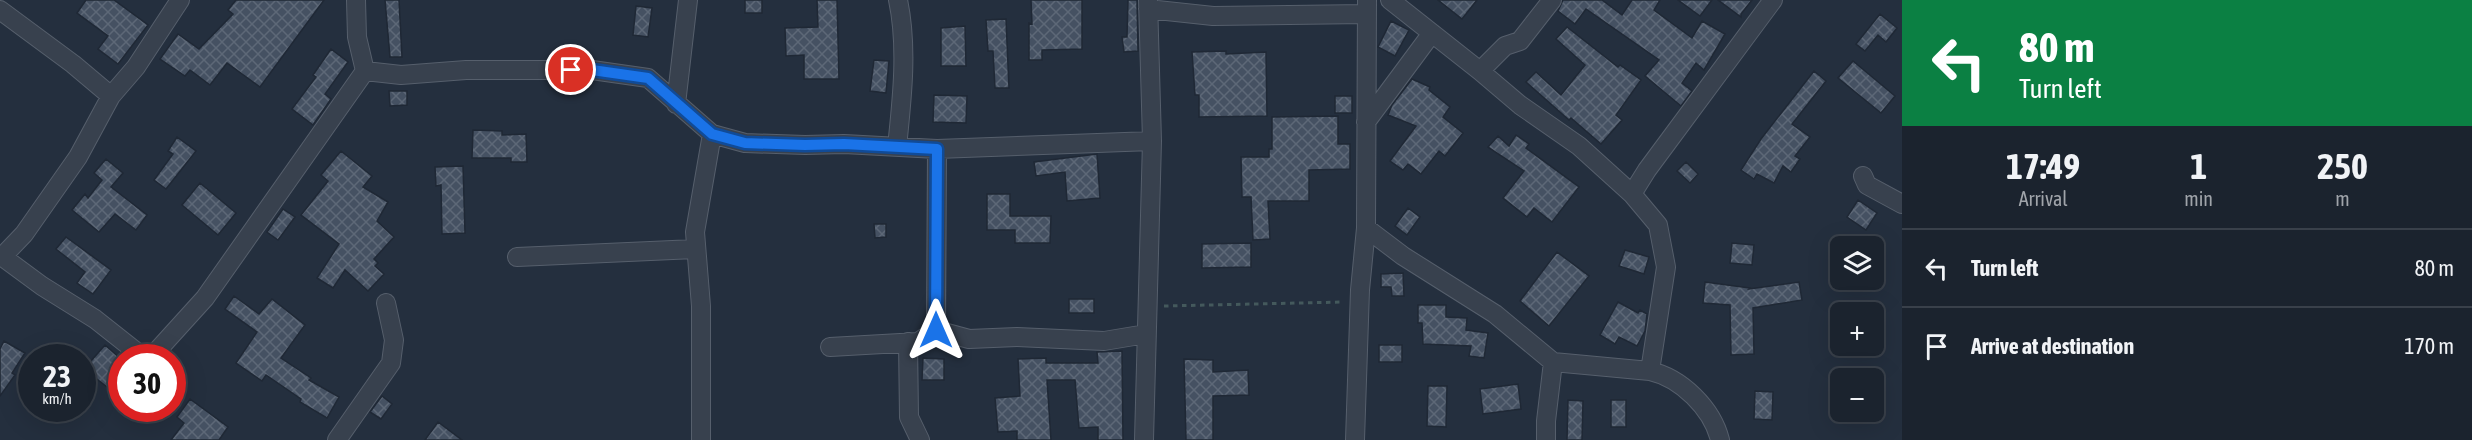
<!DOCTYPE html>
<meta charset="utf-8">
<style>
:root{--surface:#1b232e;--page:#242b36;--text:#f1f3f6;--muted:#a0a4aa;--line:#39404a}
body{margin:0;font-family:"Asap Condensed",sans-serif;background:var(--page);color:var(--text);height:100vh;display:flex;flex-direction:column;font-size:22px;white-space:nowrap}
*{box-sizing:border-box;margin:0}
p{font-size:20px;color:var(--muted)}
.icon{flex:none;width:33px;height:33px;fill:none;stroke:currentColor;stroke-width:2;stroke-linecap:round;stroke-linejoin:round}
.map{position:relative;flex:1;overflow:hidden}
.panel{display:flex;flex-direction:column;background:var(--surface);width:570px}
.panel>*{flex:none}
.banner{background:#0b8043;color:#fff;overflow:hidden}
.tools{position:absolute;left:1830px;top:236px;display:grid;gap:12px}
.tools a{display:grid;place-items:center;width:54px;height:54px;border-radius:9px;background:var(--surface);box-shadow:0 6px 24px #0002,0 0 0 2px var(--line);font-size:30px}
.speed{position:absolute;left:18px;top:344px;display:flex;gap:12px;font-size:30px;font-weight:700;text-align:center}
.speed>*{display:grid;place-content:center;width:78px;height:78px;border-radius:50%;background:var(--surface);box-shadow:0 6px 24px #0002,0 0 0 2px var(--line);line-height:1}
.speed small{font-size:15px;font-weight:400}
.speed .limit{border:9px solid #d22;background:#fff;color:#111}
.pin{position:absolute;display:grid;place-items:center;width:51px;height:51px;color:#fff;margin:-26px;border:3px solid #fff;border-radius:50%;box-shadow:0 2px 6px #0007}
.me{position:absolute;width:66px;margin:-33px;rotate:0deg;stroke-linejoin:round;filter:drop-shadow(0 0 4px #0008)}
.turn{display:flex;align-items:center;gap:21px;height:126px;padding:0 18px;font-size:27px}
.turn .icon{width:78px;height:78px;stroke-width:2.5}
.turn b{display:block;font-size:42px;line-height:51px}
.eta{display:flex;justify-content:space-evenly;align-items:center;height:102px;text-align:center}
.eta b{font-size:36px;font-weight:700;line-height:42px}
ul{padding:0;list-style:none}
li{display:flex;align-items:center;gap:18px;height:78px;padding:0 18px;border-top:2px solid var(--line)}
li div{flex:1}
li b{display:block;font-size:22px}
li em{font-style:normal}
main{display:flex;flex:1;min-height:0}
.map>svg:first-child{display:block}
</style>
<main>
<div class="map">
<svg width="1902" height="440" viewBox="0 0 1902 440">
<defs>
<pattern id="building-cross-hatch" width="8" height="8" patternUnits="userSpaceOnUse" patternTransform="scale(1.5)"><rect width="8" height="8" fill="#455162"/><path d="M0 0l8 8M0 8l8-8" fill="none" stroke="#5d6877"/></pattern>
</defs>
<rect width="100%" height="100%" fill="#242f3e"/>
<!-- building -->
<path fill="url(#building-cross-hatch)" stroke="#1f2835" stroke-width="1.5" d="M86,0H114L148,25L118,64L98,49L108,36L77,13Z
M236,0H324L260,87L227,63L210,85L190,70L185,76L160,59L178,34L199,49L233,14L228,10Z
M385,0H399L402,57H390Z
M745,0H762V13H745Z
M817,0H837L839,79H804V55L786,56L785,28L818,27Z
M1031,0H1082V49L1042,50V60H1029V23L1032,24Z
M1128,0H1137L1138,51L1124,52L1122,37H1127Z
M1438,0H1477L1462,19Z
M1602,0L1622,15L1632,0H1660L1654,10L1692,38L1702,21L1725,34L1704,70L1696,63L1682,83L1692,91L1681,106L1645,76L1659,60L1586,9L1575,24L1558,11L1563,0Z
M1678,0H1712L1700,16Z
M1718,0H1752L1741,14V17Z
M636,6L652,8L648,37L633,35Z
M1880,14L1897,28L1886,42L1878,35L1865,51L1856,44Z
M1006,19L1009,88H995L993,51H988L986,20Z
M1391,21L1409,30L1395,56L1378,47Z
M965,26L966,66H941V28Z
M1567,27L1618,67L1620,65L1641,80L1616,115L1622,120L1601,144L1571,118L1569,120L1526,82L1536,72L1561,95L1585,65L1556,39Z
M331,49L348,62L325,94L331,99L313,125L292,109L316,77L313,75Z
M1226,51V54L1266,52L1267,116L1199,117V95H1195L1192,52Z
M874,60L889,61L886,93L870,91Z
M1853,61L1895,96L1881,113L1838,78Z
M1814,71L1826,81L1792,124L1810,137L1795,156L1800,159L1791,172L1783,166L1774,183L1757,174L1754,179L1741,170L1761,139Z
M1412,79L1430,87L1429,90L1450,107L1443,117L1463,133L1445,156L1439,151L1421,174L1408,164L1403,170L1390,161L1416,126L1388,115L1392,105Z
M389,91H407V105L390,106Z
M934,95L967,96L966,123L933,122Z
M1335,96H1352V113H1335Z
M1338,116V144H1350V169L1309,170V201H1268L1270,239L1253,240L1251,197H1242L1241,157H1269V149H1272V117Z
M473,130L502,131V135L526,134L527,162H511V158H472Z
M1516,135L1529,144L1526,148L1579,187L1552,222L1534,208L1527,217L1503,198L1524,171L1488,147L1498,136L1509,146Z
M177,137L196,151L166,189L154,180L173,154L168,151Z
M341,151L372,176L363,187L388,202L377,221L394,237L374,259L378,263L375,266L384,274L368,291L345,270L333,288L317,278L339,244L301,215L328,181L321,175Z
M1097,154L1100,198L1067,201L1065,172L1036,176L1034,162Z
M106,159L123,173L111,187L147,215L136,230L115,214L99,232L72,210L85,194L88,198L102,180L94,173Z
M1686,162L1698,174L1690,183L1677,171Z
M463,166L465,233L442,234L441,185L436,186L435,167Z
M200,183L236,213L218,235L182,205Z
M987,194H1010V216H1051L1050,243H1015V230H987Z
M1858,200L1877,213L1866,230L1847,217Z
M1408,208L1420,217L1407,235L1395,226Z
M283,209L295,217L278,240L267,232Z
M874,224H886V237L875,238Z
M66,237L111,270L93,294L77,283L85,272L56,249Z
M1251,243V267L1202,268V244Z
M1732,243L1754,245L1752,265L1730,263Z
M1625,250L1649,257L1644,274L1619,266Z
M1557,252L1589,276L1549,326L1520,301Z
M1403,273L1404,296H1392L1391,287H1381V274Z
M1705,282L1750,288L1749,289L1799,282L1802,300L1753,308L1754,354L1731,355L1730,305L1703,303Z
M234,296L259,314L272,299L305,325L281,358L311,378L309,380L339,397L327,418L300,402L301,399L266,375L262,381L236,363L257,332L225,309Z
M1069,299H1094V313H1069Z
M1618,302L1638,313L1640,310L1647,314L1645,331L1637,346L1619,337L1615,344L1600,335Z
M1418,305H1446V317L1467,318L1466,330L1488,333L1484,358L1469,356L1471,346L1423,344L1422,323H1418Z
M4,341L25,353L12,373L15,375L0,396V349Z
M105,345L122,360V388L116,394L84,369Z
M1379,345H1402V362H1379Z
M1122,351L1123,440H1098V427L1079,428L1075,380H1047L1051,440H1017V431L998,432L995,398L1020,396L1018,359L1046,358V363H1098L1097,352Z
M923,358L944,359V380H922Z
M1184,359L1213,360V372L1248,370L1249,395L1213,396V440H1186Z
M1518,384L1521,409L1483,414L1480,389Z
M1428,386H1447L1446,427L1427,426Z
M1755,391L1773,392L1772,420L1754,419Z
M382,396L392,404L381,419L370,412Z
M190,399L228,427L219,440H171L184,423L177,417Z
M1568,400L1583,401L1582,440H1567Z
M1611,400H1626V427H1611Z
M438,422L462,440H425Z"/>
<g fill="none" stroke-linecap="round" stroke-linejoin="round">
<!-- street casing -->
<g stroke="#565f6c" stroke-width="20">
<path id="street" d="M356,0L357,37L365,71L401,75L466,70H592L648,78L712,134L745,143L805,145L844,144L937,149L1152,141
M1390,0L1480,71L1505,46L1520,41L1552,0
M1148,9L1213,16L1366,14
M0,10L73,64L111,96
M1480,71L1520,105L1579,146L1632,194L1647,170L1773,0
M676,104L688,0
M1366,122L1432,33
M897,147C902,99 908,47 898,0
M937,149L936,330L969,339L1017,337L1104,341L1146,334
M1863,176L1867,185L1902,204
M1632,194L1658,225L1666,267L1650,371
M1366,228L1403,256L1495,314L1553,362L1650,371C1681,378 1712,408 1720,440
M0,255L42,286L95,319L138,353L151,355L156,352L205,298L365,71
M2,257L24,234L78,157L111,96L136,67L180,0
M517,257L695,249
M908,342L909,417L920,440
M830,347L918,342L936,330
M337,440L391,363L394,340L386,303
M701,440V306L695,232L712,134
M1144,440L1152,141L1148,0
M1355,440L1360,290L1366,228L1367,0
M1546,440V421L1553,362"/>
</g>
<!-- path -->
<path stroke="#44595c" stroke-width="3" stroke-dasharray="4.5 4.5" stroke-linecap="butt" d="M1164,306L1343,302"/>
<!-- street -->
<use href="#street" stroke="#38414e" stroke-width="18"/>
</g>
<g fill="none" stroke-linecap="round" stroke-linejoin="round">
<!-- route casing -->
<g stroke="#114b97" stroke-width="15">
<path id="route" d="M571,70H592L648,78L712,134L745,143L805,145L844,144L937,149L936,330"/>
</g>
<!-- route -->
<use href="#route" stroke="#1a73e8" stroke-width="10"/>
</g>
</svg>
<div class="tools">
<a><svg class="icon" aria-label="layers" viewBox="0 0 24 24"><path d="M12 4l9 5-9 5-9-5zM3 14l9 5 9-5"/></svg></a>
<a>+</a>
<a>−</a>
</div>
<div class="speed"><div>23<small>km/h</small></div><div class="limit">30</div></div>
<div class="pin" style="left:571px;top:70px;background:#d93025"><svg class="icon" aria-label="arrive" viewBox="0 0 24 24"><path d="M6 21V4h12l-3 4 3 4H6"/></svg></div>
<svg class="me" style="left:936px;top:330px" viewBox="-20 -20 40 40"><path d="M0-17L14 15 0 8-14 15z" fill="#1a73e8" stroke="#fff" stroke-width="4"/></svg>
</div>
<section class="panel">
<div class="banner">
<div class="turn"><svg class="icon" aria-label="left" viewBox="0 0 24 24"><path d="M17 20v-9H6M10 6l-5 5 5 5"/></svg><div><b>80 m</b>Turn left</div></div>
</div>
<div class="eta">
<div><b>17:49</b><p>Arrival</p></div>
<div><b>1</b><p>min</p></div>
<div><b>250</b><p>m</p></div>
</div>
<ul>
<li><svg class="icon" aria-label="left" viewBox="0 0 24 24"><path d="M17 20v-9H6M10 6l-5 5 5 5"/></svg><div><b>Turn left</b></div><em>80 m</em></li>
<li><svg class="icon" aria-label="arrive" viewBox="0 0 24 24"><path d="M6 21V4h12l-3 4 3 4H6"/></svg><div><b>Arrive at destination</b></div><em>170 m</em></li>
</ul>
</section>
</main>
